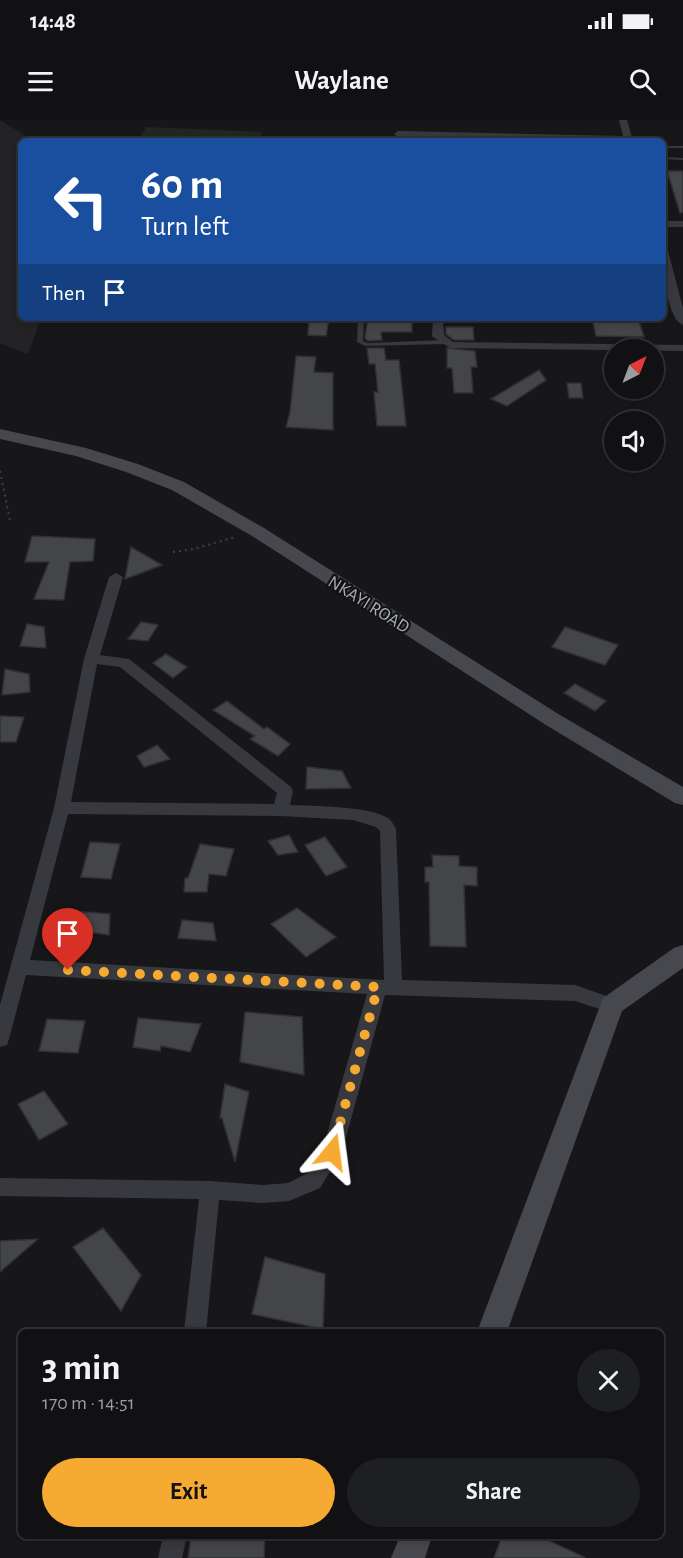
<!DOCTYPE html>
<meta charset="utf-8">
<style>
:root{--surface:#111113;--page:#1e1f21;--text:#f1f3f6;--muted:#9c9da0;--line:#303133;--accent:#f7aa32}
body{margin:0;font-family:"Alegreya Sans",sans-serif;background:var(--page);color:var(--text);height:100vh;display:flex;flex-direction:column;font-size:22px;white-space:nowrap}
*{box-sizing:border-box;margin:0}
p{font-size:20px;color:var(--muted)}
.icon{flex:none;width:33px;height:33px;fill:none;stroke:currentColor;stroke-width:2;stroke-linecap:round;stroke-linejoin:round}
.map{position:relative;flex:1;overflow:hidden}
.panel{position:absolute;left:18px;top:1209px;width:646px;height:210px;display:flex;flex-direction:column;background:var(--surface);border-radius:9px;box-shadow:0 3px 9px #0003,0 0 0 2px var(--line)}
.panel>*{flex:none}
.hud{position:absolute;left:18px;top:18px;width:648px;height:183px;border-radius:9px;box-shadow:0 3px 9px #0003,0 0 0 2px var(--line);background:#1a4fa0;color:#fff;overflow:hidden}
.needle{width:39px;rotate:42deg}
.tools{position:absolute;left:604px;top:219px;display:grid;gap:12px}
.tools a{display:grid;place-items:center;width:60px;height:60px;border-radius:50%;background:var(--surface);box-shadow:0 3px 9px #0003,0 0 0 2px var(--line);font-size:30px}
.pin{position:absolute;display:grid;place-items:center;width:51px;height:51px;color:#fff;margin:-62px -26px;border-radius:50% 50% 50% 0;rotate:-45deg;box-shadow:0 0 6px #0007}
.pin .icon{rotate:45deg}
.me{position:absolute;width:66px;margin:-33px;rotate:16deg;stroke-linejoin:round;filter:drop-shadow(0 0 4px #0008)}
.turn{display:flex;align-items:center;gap:21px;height:126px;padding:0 24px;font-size:27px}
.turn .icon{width:78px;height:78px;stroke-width:2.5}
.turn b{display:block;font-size:42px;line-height:51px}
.then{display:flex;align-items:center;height:57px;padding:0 24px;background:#0003;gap:12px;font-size:22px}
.round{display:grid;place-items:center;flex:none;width:63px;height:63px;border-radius:32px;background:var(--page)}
.head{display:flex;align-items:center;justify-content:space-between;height:102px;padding:0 24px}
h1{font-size:36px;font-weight:700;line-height:45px}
.cta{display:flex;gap:12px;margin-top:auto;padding:12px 24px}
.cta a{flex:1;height:69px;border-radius:36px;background:var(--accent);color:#111;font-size:24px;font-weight:700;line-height:69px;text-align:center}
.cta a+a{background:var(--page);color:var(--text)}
.status{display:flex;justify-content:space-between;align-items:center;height:42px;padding:0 30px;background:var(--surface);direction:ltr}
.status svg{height:16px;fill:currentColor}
header{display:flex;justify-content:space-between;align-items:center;height:78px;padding:0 24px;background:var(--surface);font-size:27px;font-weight:700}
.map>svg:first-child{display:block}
</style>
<div class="status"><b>14:48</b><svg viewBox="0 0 49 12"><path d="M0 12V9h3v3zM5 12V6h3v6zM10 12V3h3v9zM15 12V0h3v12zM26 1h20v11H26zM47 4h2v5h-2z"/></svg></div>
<header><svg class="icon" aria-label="menu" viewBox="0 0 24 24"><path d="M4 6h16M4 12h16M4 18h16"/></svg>Waylane<svg class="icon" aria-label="search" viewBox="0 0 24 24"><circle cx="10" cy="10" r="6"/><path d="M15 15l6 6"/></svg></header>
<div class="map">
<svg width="683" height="1438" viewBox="0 0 683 1438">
<rect width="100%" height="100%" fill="#171719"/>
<!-- built -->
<path fill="#232326" d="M0,0L34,21H21V198H41L28,234L0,223Z"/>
<!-- green -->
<path fill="#1f2720" d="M146,7L262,12L258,21H138Z"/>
<!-- building -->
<path fill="#434549" stroke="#313135" stroke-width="1.5" d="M667,51H683V92L680,93Z
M309,198H329L326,216L308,215Z
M368,198H412V212H381L382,220L368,221L365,218Z
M615,198H638L644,217L596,216L593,202H616Z
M446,207H473L474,220H454L446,214Z
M367,228H384L386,240H399L406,306H377L374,272H378L375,244H369Z
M447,228L475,231L477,247H471L473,273H454L452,248H447Z
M296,236L316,237L314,252L333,253V310L286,307L290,292Z
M539,250L546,260L507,286L491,279Z
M567,263H581L583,278H569Z
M32,416L95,419L93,441L70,442L64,480L34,479L49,442H25Z
M131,427L162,445L125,459Z
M141,502L158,505L148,521L128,519Z
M27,504L44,507L46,528L20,526Z
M565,507L618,525L605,545L552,527Z
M166,534L187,547L173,558L153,543Z
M5,549L29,554L30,572L2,575Z
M575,564L606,581L595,591L564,573Z
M227,581L264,609L267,607L290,624L278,636L250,619L255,616L213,590Z
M0,596L24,597L16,622H0Z
M157,625L170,639L144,647L137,636Z
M307,647L342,651L351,668L306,669Z
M289,715L298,732L278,735L268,721Z
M325,717L347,747L326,756L305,725Z
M90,722L120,724L111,759L81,757Z
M200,724L234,729L226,756L209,754L207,772H184L185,758H188Z
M432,735L459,736V746L477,747V766L464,765L466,827L430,826L429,762H425V747H433Z
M297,788L336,817L306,837L271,804Z
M73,791L110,794L109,815L67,809Z
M182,800L213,803L216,821L178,818Z
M245,892L302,897L304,955L240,942Z
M138,898L201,904L190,932L161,926L160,931L133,927Z
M47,899L85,901L78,933L39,931Z
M225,964L249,972L235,1042L222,998H220Z
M44,971L68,1004L39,1020L18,984Z
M103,1108L141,1155L121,1191L73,1127Z
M38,1119L0,1152V1121Z
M265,1137L325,1154L323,1209L252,1194Z
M191,1416H265L264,1438H188Z
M502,1416H539L586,1438H494Z"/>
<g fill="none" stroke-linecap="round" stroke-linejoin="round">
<!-- path -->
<path stroke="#3e4045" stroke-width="2" stroke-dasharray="2 4" stroke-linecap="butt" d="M0,351L10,401
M173,432L194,429L235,417"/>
<!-- lane -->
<path fill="#38393e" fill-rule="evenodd" d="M663,26H683V28H663Z
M663,37L683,38V40L663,39Z
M358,198H364L363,221L368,223L444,220L447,222L444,224L365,226L357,222Z"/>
<!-- street -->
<path fill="#38393e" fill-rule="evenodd" d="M619,0H627L633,21L398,17L394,14L398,11L623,16Z
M663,101H683V107H663Z
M663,128L668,131L683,188V205C666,199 663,145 663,128Z
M433,198H443L444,215L453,222L683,225V231L450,228L432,216Z
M116,453L123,457L100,535L129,539L291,667L293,671L290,685C313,686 369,686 388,698C391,700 394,705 396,709L402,860L575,865L618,880L621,885L618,890L612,893L575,881L385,875L342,1032L320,1068L289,1081L263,1083L219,1080L206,1212H184L199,1079L0,1076V1058L210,1061L263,1065L288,1063L306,1054L323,1028L367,874L26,855L9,919L7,925L0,927V885L54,688L84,539L109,457ZM97,544L120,547L277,673L274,684L71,682ZM68,694L281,696L353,700L376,707L380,711L384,860L30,840Z
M163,1416H187L182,1438H158Z"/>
<!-- secondary -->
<path fill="#46484e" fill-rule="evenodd" d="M0,309L86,328L138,344L184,362L264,408L560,595L683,667V685L675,683L546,605L252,416L172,370L126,352L76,336L0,319Z
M683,825V848L622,891L507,1212H477L603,878L674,828Z
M400,1416H432L425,1438H391Z"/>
</g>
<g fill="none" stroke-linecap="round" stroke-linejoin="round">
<!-- route -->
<path stroke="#f7aa32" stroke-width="10" stroke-dasharray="0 18" d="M68,850L378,867L332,1032"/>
</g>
<g text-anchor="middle" stroke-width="4.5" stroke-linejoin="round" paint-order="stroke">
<!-- street labels -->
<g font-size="18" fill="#a9afb9" stroke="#121214">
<text transform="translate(369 484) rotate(32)" y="6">NKAYI ROAD</text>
</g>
</g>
</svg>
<div class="tools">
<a><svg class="needle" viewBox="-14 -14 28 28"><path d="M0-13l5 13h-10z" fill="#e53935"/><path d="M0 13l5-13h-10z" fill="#9c9da0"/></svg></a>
<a><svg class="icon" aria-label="sound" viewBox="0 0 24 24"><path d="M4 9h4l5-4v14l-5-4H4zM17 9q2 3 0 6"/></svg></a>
</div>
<div class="pin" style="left:68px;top:850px;background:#d93025"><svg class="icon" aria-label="arrive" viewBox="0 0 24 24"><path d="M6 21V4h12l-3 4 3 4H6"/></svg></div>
<svg class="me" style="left:332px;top:1032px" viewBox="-20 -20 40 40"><path d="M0-17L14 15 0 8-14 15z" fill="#f7aa32" stroke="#fff" stroke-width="4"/></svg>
<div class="hud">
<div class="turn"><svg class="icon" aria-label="left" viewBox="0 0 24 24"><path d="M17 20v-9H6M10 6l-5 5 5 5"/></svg><div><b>60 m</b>Turn left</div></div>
<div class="then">Then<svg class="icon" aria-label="arrive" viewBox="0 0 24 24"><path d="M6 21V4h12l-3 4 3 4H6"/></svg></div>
</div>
<section class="panel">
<div class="head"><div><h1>3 min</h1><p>170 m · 14:51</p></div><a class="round"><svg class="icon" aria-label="close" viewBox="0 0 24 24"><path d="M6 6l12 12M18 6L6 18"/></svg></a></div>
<div class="cta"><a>Exit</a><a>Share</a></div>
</section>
</div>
